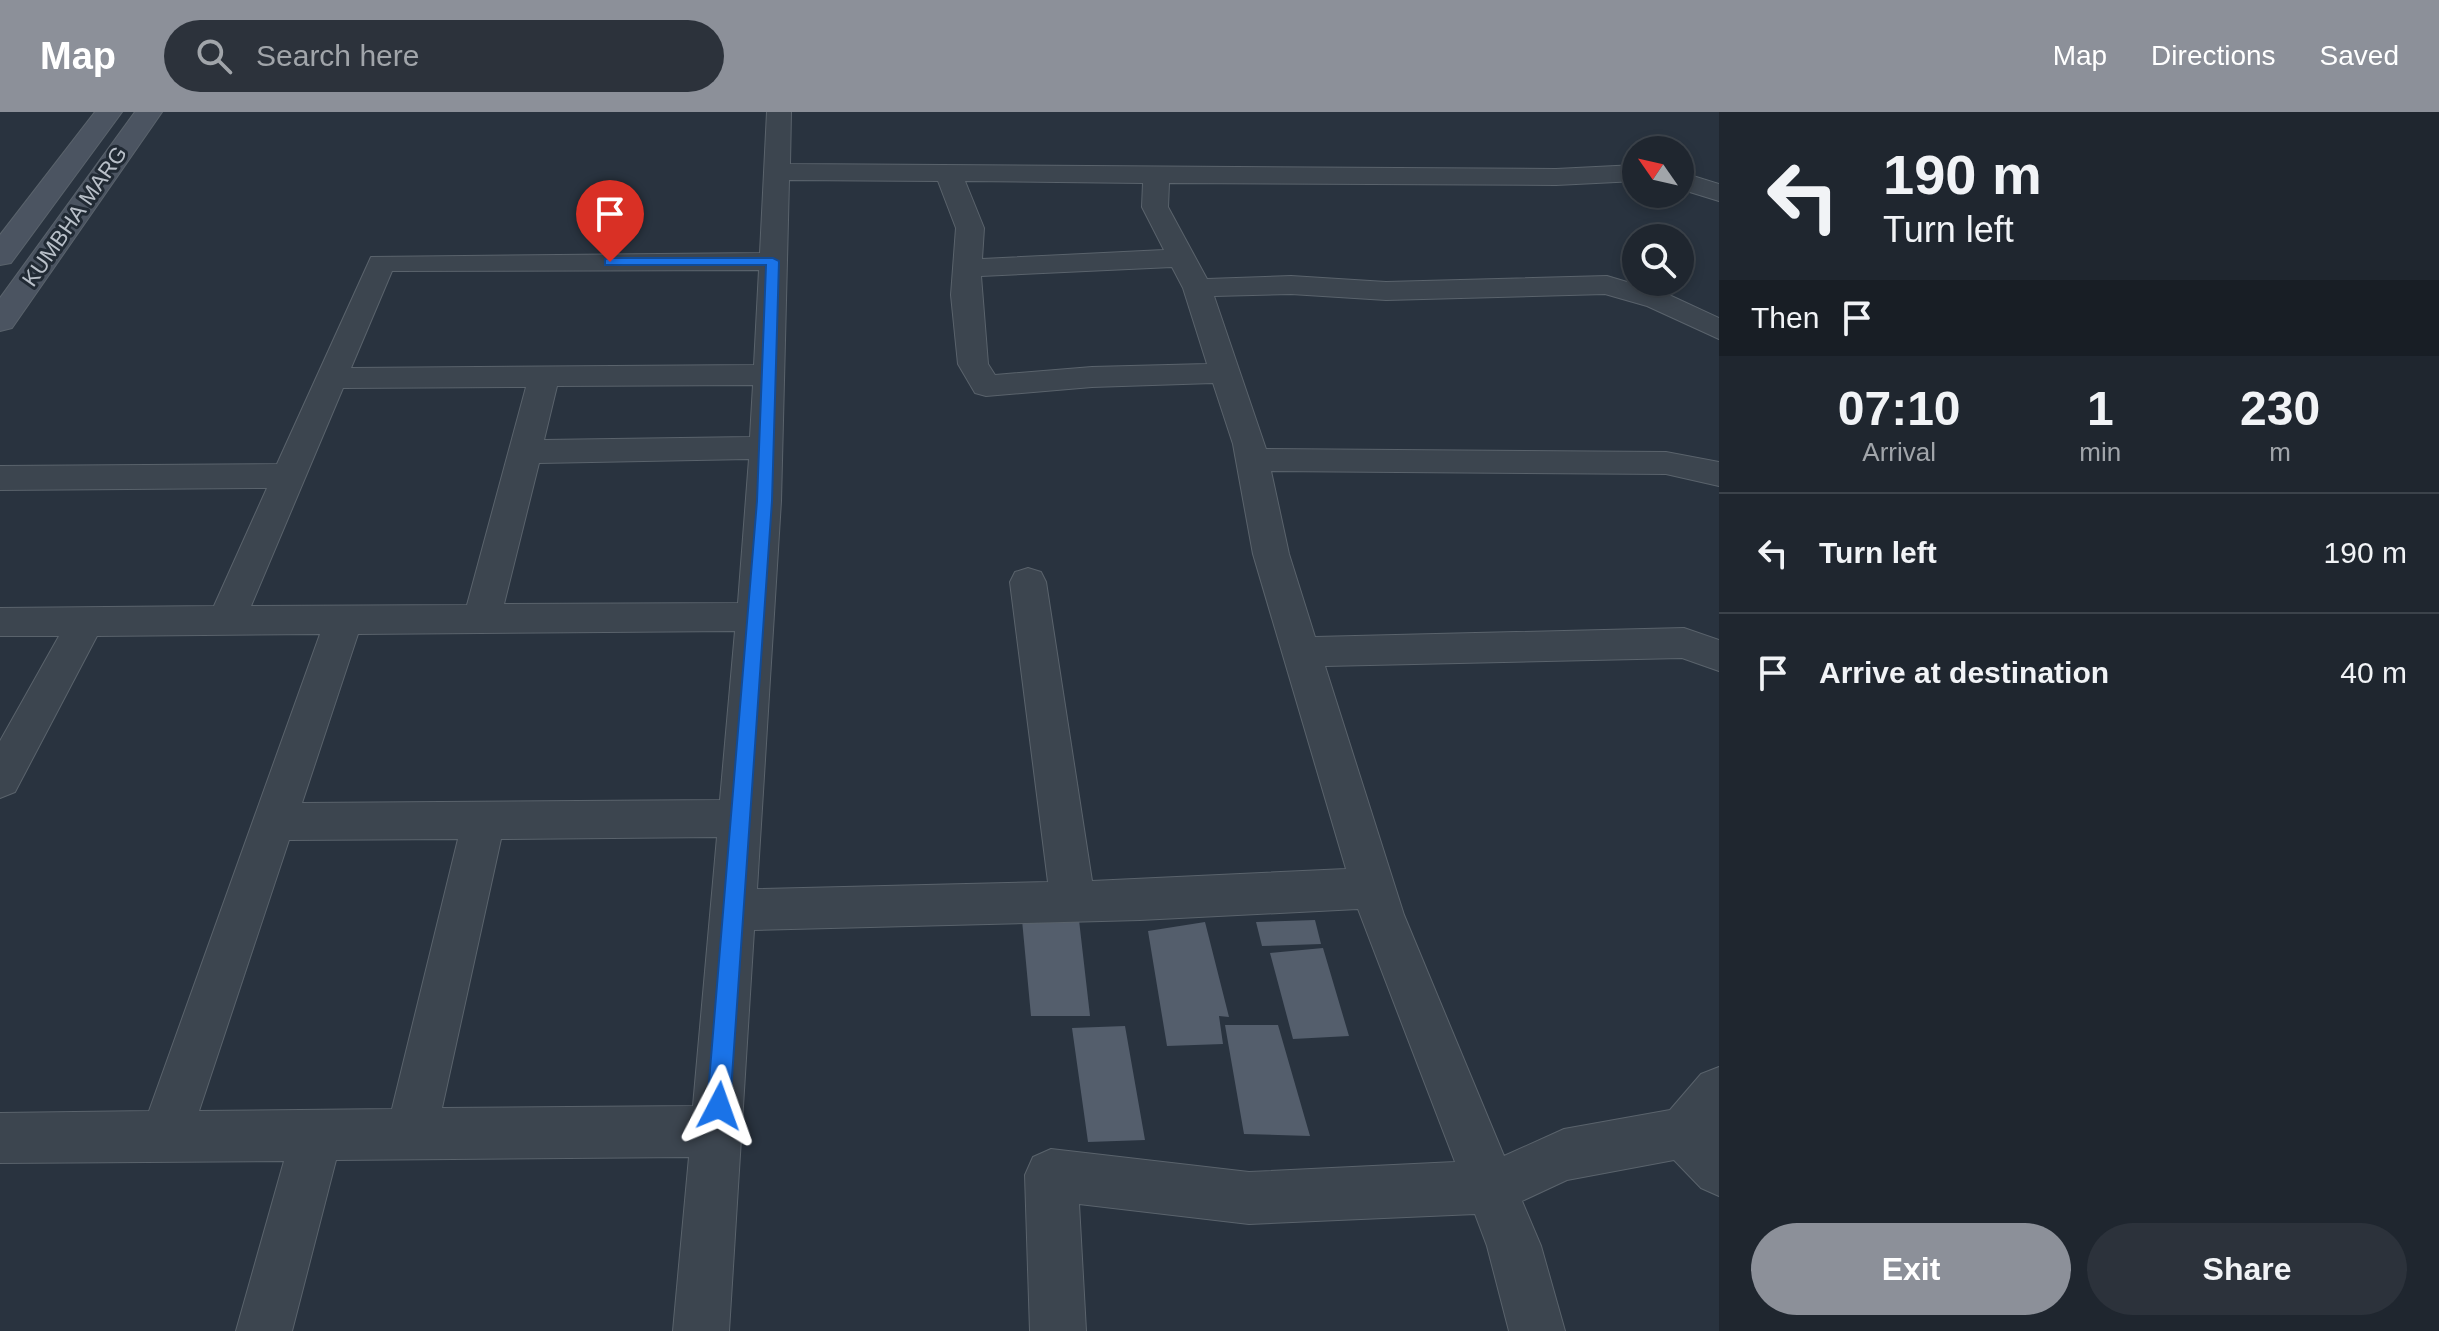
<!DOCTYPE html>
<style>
:root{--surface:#1f262f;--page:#2c323b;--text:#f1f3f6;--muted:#a1a5aa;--line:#3c434b;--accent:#8c9099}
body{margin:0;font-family:Arial,sans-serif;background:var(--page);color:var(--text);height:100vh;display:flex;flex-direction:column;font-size:30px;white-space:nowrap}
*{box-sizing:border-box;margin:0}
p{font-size:26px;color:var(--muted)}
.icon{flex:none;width:44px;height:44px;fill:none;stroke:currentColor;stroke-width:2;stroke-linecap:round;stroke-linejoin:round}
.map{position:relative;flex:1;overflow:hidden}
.side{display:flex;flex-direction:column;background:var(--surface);width:720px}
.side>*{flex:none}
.banner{background:#1f262f;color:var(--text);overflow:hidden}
.needle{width:52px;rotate:304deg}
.fabs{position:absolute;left:1622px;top:24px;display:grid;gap:16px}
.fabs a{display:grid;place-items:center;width:72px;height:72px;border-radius:50%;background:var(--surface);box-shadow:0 4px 12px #0003,0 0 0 2px var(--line);font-size:40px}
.pin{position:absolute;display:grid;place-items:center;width:68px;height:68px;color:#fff;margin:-82px -34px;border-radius:50% 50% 50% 0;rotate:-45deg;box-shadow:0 0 8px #0007}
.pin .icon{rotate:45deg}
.me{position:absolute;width:88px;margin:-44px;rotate:4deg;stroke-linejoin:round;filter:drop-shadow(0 0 6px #0008)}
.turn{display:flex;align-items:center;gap:28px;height:168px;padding:0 32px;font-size:36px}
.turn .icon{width:104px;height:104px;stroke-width:2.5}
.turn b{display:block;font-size:56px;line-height:68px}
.then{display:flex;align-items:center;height:76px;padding:0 32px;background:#0003;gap:16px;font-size:30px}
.eta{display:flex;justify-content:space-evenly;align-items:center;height:136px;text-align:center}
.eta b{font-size:48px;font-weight:700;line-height:56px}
.primary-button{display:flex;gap:16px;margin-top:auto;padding:16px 32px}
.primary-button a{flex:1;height:92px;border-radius:48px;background:var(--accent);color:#fff;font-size:32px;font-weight:700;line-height:92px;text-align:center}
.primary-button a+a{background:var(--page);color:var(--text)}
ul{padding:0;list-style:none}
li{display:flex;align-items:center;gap:24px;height:120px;padding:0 32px;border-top:2px solid var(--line)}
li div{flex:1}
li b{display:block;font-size:30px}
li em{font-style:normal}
header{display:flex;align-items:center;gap:48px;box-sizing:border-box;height:112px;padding:0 40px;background:var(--accent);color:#fff}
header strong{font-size:38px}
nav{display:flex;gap:44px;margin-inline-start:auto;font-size:28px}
.search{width:560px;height:72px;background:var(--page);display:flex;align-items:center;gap:20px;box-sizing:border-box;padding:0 28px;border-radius:44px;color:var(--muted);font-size:30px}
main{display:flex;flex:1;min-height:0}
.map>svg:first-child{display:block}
</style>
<header>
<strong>Map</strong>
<div class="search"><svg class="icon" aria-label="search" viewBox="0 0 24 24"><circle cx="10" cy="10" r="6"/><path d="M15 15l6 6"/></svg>Search here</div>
<nav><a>Map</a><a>Directions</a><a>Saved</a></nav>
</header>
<main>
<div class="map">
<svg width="1719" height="1219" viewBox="0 0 1719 1219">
<rect width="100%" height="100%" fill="#29333f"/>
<!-- building -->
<path fill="#545e6c" d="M1022,808H1079L1090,904H1031Z
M1315,808L1321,832L1262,834L1256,810Z
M1205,810L1229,905L1219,904L1223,932L1167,934L1148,819Z
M1323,836L1349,924L1293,927L1270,841Z
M1225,913H1278L1310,1024L1244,1022Z
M1125,914L1145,1028L1088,1030L1072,916Z"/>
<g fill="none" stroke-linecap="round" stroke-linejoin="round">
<!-- street casing -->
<g stroke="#5a636c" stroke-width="2">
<path id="street" d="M767,0H791L790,52L1556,57L1636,53V69L1556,73L1169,71L1168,95L1207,167L1291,164L1386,170L1607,164L1667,182L1719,206V227L1647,194L1605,182L1386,188L1291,182L1214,184L1266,337L1666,340L1719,350V374L1666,362L1271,359L1289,442L1315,525L1684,516L1719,528V559L1682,546L1325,554L1404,803L1504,1044L1564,1017L1670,998L1701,962L1719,955V1084L1701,1076L1674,1048L1567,1068L1522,1089L1541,1134L1565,1219H1509L1487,1134L1475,1102L1249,1112L1079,1092L1086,1219H1030L1025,1063L1033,1045L1051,1037L1249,1060L1455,1050L1358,797L1140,808L754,818L729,1219H673L689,1045L336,1048L292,1219H236L284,1049L0,1051V1001L149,999L320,522L97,524L15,680L0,686V629L59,524H0V496L214,494L267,376L0,378V354L277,352L371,145L760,141ZM789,68L938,69L956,116L951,183L958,252L975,281L986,284L1092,275L1213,271L1233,332L1253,442L1346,757L1092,769L1046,470L1041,460L1028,456L1015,460L1010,470L1048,770L757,777L781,389ZM965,69L1143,71L1142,95L1164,138L982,147L984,116ZM1172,155L1183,176L1207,252L1092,255L995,263L988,252L981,164ZM759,158L754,253L351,256L392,159ZM753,273L750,325L544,328L557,274ZM526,275L467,493L251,494L343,276ZM749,347L738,491L504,492L539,351ZM735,519L720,688L302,691L358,522ZM717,725L693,994L442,996L501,727ZM458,727L392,997L199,999L289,728Z
M1680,60L1719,72V89L1680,77Z"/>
</g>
<!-- secondary casing -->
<g stroke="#5a636c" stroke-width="2">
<path id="secondary" d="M95,0H122L11,151L0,153V123Z
M135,0H162L12,216L0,219V186Z"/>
</g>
<!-- street -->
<use href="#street" fill="#3c454f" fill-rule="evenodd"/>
<!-- secondary -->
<use href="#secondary" fill="#4b5461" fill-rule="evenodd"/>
</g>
<!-- route -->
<path fill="#1a73e8" stroke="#114b97" stroke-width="2" d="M610,146H773L779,149L772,389L730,994L727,1002L719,1005L711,1002L707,994L757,389L766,153H605V147Z"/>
<g text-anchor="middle" stroke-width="6" stroke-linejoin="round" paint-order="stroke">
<!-- far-street labels -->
<g font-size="22" fill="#b9c0c9" stroke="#212a34">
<text transform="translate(74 104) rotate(-55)" y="8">KUMBHA MARG</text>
</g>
</g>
</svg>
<div class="fabs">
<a><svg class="needle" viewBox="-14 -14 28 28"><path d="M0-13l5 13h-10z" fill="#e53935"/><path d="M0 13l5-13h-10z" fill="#a1a5aa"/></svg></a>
<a><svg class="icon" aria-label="search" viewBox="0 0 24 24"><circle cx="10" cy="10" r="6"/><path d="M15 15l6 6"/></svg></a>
</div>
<div class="pin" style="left:610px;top:150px;background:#d93025"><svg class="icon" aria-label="arrive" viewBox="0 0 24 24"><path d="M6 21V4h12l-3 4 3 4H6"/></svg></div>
<svg class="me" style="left:719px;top:994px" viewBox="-20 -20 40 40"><path d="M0-17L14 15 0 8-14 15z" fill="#1a73e8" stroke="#fff" stroke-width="4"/></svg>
</div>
<section class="side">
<div class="banner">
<div class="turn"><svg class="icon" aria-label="left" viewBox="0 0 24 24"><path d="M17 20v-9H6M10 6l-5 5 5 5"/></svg><div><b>190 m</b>Turn left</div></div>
<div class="then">Then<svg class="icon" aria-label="arrive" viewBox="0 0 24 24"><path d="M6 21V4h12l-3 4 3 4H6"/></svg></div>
</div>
<div class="eta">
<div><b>07:10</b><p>Arrival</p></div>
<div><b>1</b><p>min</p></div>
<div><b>230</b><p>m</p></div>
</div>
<ul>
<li><svg class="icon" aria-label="left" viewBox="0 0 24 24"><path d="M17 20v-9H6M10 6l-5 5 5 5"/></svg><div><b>Turn left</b></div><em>190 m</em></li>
<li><svg class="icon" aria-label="arrive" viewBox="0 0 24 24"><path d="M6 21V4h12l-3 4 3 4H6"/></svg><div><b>Arrive at destination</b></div><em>40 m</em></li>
</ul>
<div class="primary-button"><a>Exit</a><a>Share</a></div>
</section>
</main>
